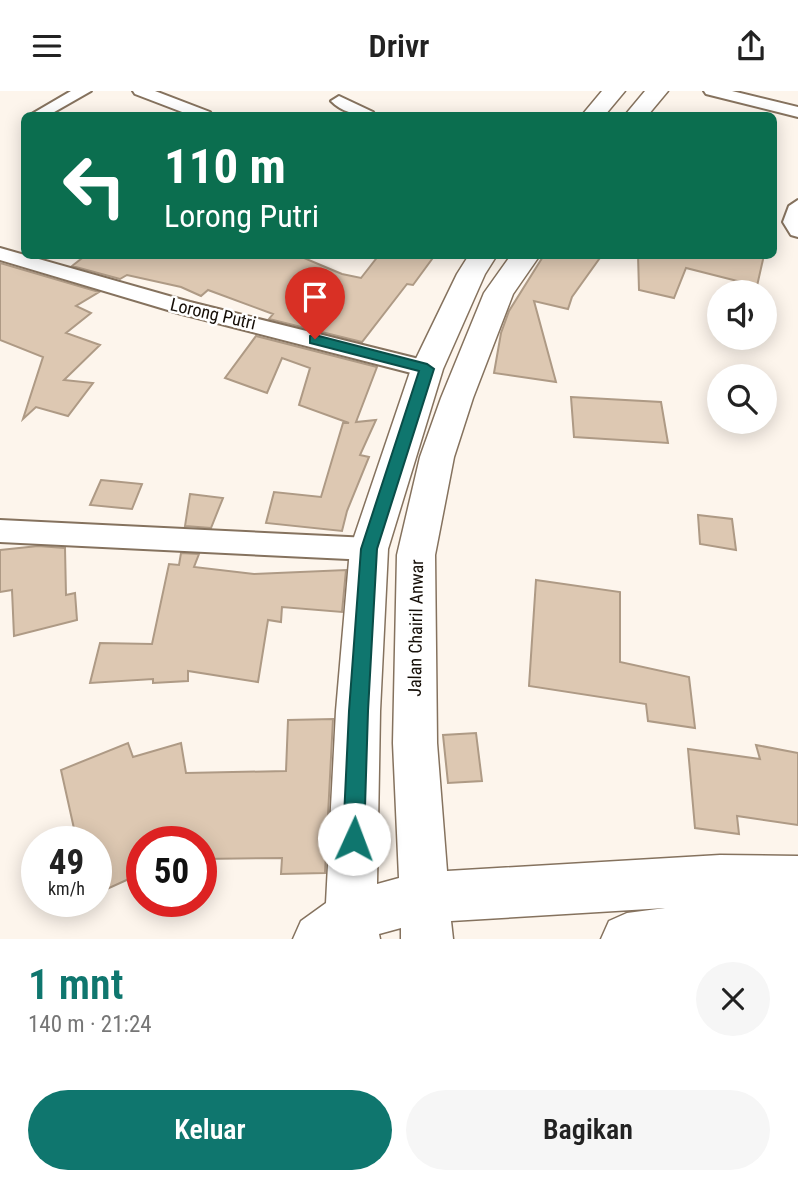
<!DOCTYPE html>
<html lang="id">
<meta charset="utf-8">
<style>
:root{--surface:#fff;--page:#f6f6f6;--text:#222;--muted:#767676;--accent:#0f766e}
body{margin:0;font-family:"Roboto Condensed",sans-serif;background:var(--page);color:var(--text);height:100vh;display:flex;flex-direction:column;font-size:26px;white-space:nowrap}
*{box-sizing:border-box;margin:0}
p{font-size:23px;color:var(--muted)}
.icon{flex:none;width:38px;height:38px;fill:none;stroke:currentColor;stroke-width:2;stroke-linecap:round;stroke-linejoin:round}
.map{position:relative;height:848px;overflow:hidden}
.side{display:flex;flex-direction:column;background:var(--surface);flex:1}
.side>*{flex:none}
.banner{position:absolute;left:21px;top:21px;width:756px;height:147px;border-radius:10px;box-shadow:0 4px 18px #0003;background:#0b6e4f;color:#fff;overflow:hidden}
.tools{position:absolute;left:707px;top:189px;display:grid;gap:14px}
.tools a{display:grid;place-items:center;width:70px;height:70px;border-radius:50%;background:var(--surface);box-shadow:0 4px 18px #0003;font-size:35px}
.speed{position:absolute;left:21px;top:735px;display:flex;gap:14px;font-size:35px;font-weight:700;text-align:center}
.speed>*{display:grid;place-content:center;width:91px;height:91px;border-radius:50%;background:var(--surface);box-shadow:0 4px 18px #0003;line-height:1}
.speed small{font-size:18px;font-weight:400}
.speed .limit{border:10px solid #d22;background:#fff;color:#111}
.pin{position:absolute;display:grid;place-items:center;width:60px;height:60px;color:#fff;margin:-72px -30px;border-radius:50% 50% 50% 0;rotate:-45deg;box-shadow:0 0 7px #0007}
.pin .icon{rotate:45deg}
.me{position:absolute;width:77px;margin:-38px;rotate:2deg;stroke-linejoin:round;filter:drop-shadow(0 0 5px #0008)}
.turn{display:flex;align-items:center;gap:24px;height:147px;padding:0 28px;font-size:32px}
.turn .icon{width:91px;height:91px;stroke-width:2.5}
.turn b{display:block;font-size:49px;line-height:60px}
.round{display:grid;place-items:center;flex:none;width:74px;height:74px;border-radius:37px;background:var(--page)}
.summary{display:flex;align-items:center;justify-content:space-between;height:119px;padding:0 28px}
h1{font-size:42px;font-weight:600;line-height:52px;color:var(--accent)}
.cta{display:flex;gap:14px;margin-top:auto;padding:14px 28px}
.cta a{flex:1;height:80px;border-radius:42px;background:var(--accent);color:#fff;font-size:28px;font-weight:600;line-height:80px;text-align:center}
.cta a+a{background:var(--page);color:var(--text)}
header{display:flex;justify-content:space-between;align-items:center;height:91px;padding:0 28px;background:var(--surface);font-size:32px;font-weight:600}
.map>svg:first-child{display:block}
</style>
<header><svg class="icon" aria-label="menu" viewBox="0 0 24 24"><path d="M4 6h16M4 12h16M4 18h16"/></svg>Drivr<svg class="icon" aria-label="share" viewBox="0 0 24 24"><path d="M12 15V3M7 8l5-5 5 5M5 13v7h14v-7"/></svg></header>
<div class="map">
<svg width="798" height="848" viewBox="0 0 798 848">
<rect width="100%" height="100%" fill="#fdf5ec"/>
<!-- building -->
<path fill="#ddc8b2" stroke="#ae9a85" stroke-width="2" d="M86,164H297L342,183L361,187L379,164H435L413,194L407,193L362,251L269,228L273,223L208,199L201,205L181,196L127,184L120,188L72,175Z
M544,164H602L572,206L568,218L534,210L556,291L494,282L501,242L509,220Z
M638,164H764L757,195L686,177L674,207L639,199Z
M0,172L99,201L76,215L91,222L66,242L100,254L64,289L93,292L68,325L36,316L23,328L43,266L0,249Z
M256,245L377,276L356,331L376,329L360,364L369,366L347,420L342,440L266,432L274,401L321,406L343,332H349L299,314L310,277L282,267L267,302L225,287Z
M571,306L661,311L668,352L574,346Z
M101,389L142,393L132,418L90,414Z
M190,403L223,407L211,437L185,435Z
M698,424L732,428L736,459L700,453Z
M38,455L65,457L66,504L75,502L77,529L14,545L12,499L0,501V459Z
M181,462L199,463L194,476L254,483L346,479L342,521L282,516L281,531L268,529L258,591L188,580V590L153,592V588L90,592L100,552L152,553L169,473L179,474Z
M536,489L620,501V571L689,586L695,637L648,630L646,613L529,595Z
M333,628L325,782L281,783L282,767L201,768V751H142V782L96,803V751H77L61,679L128,652L133,666L181,652L186,682L286,680L288,629Z
M476,642L482,690L448,692L443,644Z
M756,654L798,662V734L737,725L739,743L695,737L688,658L760,668Z"/>
<g fill="none" stroke-linecap="round" stroke-linejoin="round">
<!-- street casing -->
<g stroke="#85725e" stroke-width="4">
<path id="street" d="M71,0H91L49,24H30Z
M133,0H155L210,21L212,24H190L135,3Z
M704,0H732L798,16V26L706,3Z
M339,5L373,21L375,24C359,25 343,22 331,10Z
M798,109V146L791,144L783,131L789,115Z
M0,157L190,211L427,270L435,273L438,278L435,283L427,286L178,222L0,169Z
M0,429L369,447L379,450L383,458L379,466L369,469L0,451Z"/>
</g>
<!-- secondary casing -->
<g stroke="#85725e" stroke-width="3">
<path id="secondary" d="M602,0H625L605,24H582Z
M645,0H668L648,24H625Z
M469,164H497L485,183L443,278L388,458L380,620L377,793L399,787L393,652L397,464L420,366L441,307L484,202L511,164H540L513,203L473,307L454,366L435,464L437,652L447,780L720,764L798,765V848H601L609,830L627,822L665,817L451,830L453,848H401V837L379,843L380,848H293L301,830L326,812L336,620L350,458L411,278L457,183Z"/>
</g>
<!-- street -->
<use href="#street" fill="#fff" fill-rule="evenodd"/>
<!-- secondary -->
<use href="#secondary" fill="#fff" fill-rule="evenodd"/>
</g>
<!-- route -->
<path fill="#0f766e" stroke="#0a4d48" stroke-width="2" d="M315,244L427,273L434,278L377,458L368,620L364,748L361,755L354,758L347,755L343,748L349,620L361,458L419,280L310,252V245Z"/>
<g text-anchor="middle" stroke-width="5" stroke-linejoin="round" paint-order="stroke">
<!-- street labels -->
<g font-size="18" fill="#150e07" stroke="#fff">
<text transform="translate(213 223) rotate(13)" y="6">Lorong Putri</text>
<text transform="translate(416 537) rotate(-89)" y="6">Jalan Chairil Anwar</text>
</g>
</g>
</svg>
<div class="tools">
<a><svg class="icon" aria-label="sound" viewBox="0 0 24 24"><path d="M4 9h4l5-4v14l-5-4H4zM17 9q2 3 0 6"/></svg></a>
<a><svg class="icon" aria-label="search" viewBox="0 0 24 24"><circle cx="10" cy="10" r="6"/><path d="M15 15l6 6"/></svg></a>
</div>
<div class="speed"><div>49<small>km/h</small></div><div class="limit">50</div></div>
<div class="pin" style="left:315px;top:248px;background:#d93025"><svg class="icon" aria-label="arrive" viewBox="0 0 24 24"><path d="M6 21V4h12l-3 4 3 4H6"/></svg></div>
<svg class="me" style="left:354px;top:748px" viewBox="-20 -20 40 40"><circle r="19" fill="#fff"/><path d="M0-13L10 11 0 6-10 11z" fill="#0f766e"/></svg>
<div class="banner">
<div class="turn"><svg class="icon" aria-label="left" viewBox="0 0 24 24"><path d="M17 20v-9H6M10 6l-5 5 5 5"/></svg><div><b>110 m</b>Lorong Putri</div></div>
</div>
</div>
<section class="side">
<div class="summary"><div><h1>1 mnt</h1><p>140 m · 21:24</p></div><a class="round"><svg class="icon" aria-label="close" viewBox="0 0 24 24"><path d="M6 6l12 12M18 6L6 18"/></svg></a></div>
<div class="cta"><a>Keluar</a><a>Bagikan</a></div>
</section>
